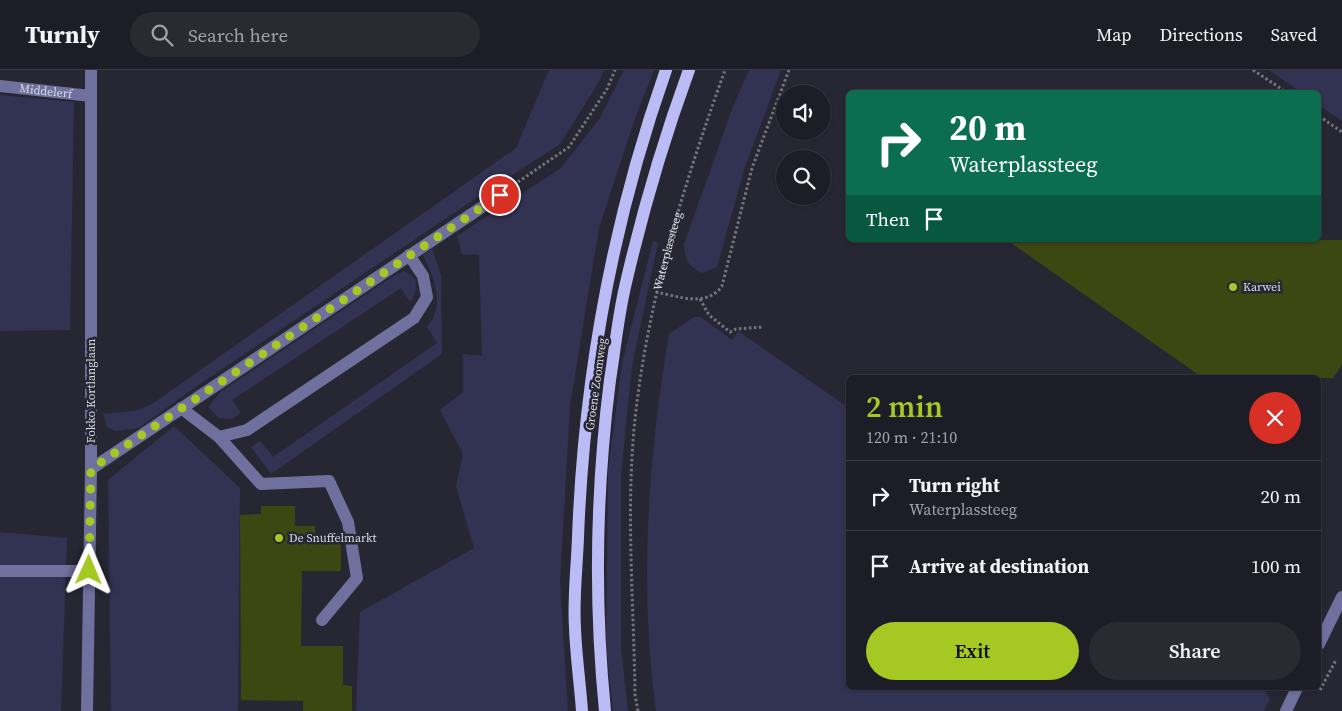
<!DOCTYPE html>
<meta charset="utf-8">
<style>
:root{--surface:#1d1d27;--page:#2a2a33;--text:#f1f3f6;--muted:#a0a2a7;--line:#3b3b44;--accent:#a5c823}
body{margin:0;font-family:"Source Serif 4",serif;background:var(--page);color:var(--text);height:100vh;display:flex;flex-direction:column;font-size:19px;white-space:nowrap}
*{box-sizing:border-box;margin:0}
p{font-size:16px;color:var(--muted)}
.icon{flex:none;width:28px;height:28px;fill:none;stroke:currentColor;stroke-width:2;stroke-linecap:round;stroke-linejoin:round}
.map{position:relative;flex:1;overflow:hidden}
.panel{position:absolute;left:846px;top:305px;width:475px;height:315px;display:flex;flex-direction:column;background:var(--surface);border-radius:8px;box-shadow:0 1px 4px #0004,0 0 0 1px var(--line)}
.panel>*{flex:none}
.top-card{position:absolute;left:846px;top:20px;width:475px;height:152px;border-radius:8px;box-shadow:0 1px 4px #0004,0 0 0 1px var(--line);background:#0b6e4f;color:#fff;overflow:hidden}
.controls{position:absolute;left:776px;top:15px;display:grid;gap:10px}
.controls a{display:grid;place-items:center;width:55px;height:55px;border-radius:50%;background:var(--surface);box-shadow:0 1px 4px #0004,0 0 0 1px var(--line);font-size:25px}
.pin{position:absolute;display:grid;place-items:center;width:42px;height:42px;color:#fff;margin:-21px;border:2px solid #fff;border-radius:50%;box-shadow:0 1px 5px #0007}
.me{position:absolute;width:55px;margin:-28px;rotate:1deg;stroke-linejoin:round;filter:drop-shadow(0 0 4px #0008)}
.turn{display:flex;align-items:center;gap:18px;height:105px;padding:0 20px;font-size:22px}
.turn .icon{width:65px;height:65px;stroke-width:2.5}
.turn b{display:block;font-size:35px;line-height:42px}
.then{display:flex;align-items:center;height:48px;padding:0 20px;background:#0003;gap:10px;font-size:19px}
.round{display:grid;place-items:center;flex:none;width:52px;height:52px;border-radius:26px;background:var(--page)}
.head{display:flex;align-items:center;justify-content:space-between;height:85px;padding:0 20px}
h1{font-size:30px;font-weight:600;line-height:38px;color:var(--accent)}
.cta{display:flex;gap:10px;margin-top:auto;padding:10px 20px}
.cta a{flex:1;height:58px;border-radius:30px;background:var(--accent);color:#111;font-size:20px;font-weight:600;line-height:58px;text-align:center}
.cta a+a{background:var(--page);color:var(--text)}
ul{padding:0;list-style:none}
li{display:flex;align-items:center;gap:15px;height:70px;padding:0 20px;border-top:1px solid var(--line)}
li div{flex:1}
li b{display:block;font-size:19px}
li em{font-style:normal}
header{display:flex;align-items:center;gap:30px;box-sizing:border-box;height:70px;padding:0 25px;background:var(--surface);border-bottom:1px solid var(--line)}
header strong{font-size:24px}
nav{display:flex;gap:28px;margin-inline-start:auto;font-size:18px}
.search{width:350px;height:45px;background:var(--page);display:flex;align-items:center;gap:12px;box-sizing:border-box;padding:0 18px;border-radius:28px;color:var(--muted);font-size:19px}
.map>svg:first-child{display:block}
</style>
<header>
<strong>Turnly</strong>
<div class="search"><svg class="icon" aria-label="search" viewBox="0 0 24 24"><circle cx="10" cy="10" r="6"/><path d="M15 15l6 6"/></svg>Search here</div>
<nav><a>Map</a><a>Directions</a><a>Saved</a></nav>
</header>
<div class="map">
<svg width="1342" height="641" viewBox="0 0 1342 641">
<rect width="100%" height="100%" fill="#272734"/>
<!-- green -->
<path fill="#323253" d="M549,0H604L599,12L560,74L466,135L191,320L139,358L116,361L107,357L103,344L135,341L152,334L516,78Z
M624,0H654L633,54L599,158L570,336L560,511L568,641H356L360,542L474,478L456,416L463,384L440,340L463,322V284L482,286L479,185L462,184L457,166L561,98L600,48Z
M749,0H781L745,97L717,197L703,203C688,197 685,190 684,174L731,42Z
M1269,0H1342V51L1319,35V22H1301Z
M0,25L74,32L70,260L0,261Z
M653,171L658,173L632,296L621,404V578L628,641H613L606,574L608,402L622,293Z
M432,179L441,205L442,284L271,404L251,377L260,371L273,387L437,273L427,257C446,235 434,208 423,185Z
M405,201L416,210L415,224L410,232L401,218L232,330L241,343L232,349L219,348L208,337L220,322L395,205Z
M694,247H701L732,270L738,261L849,338V618H1258L1265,621L1270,629L1264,641H656C639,516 648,388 669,264Z
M174,356L240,418L238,641H111L108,410Z
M0,462L67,468L61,641H0Z"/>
<!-- building -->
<path fill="#3b4812" d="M1007,170H1342V295L1333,308H1203Z
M261,436H295V456H315V466H341V501H302L301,576H343V615L352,616V641H303V631L241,630L240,445L261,444Z"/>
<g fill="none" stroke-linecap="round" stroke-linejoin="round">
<!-- path -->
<g stroke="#73747f" stroke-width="3" stroke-dasharray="2.5 2.5" stroke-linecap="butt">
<path d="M1253,0L1286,22"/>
<path d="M1319,46L1342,62"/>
<path d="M518,112L569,77L607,19L615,0"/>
<path d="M656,222C677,226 707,238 722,216L752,98L789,0"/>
<path d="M700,229L709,245L730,262L736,259L764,257"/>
<path d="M1320,620L1336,590"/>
<path id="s1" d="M638,641L635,625C634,537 626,447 634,359C646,235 683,117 725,0"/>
</g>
<!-- minor -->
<g stroke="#6f709e" stroke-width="12">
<path id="s2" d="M0,16L91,26"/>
<path d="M181,338L219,367L247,360L414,248L427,227L423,206L409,185"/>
<path d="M219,367L261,414L329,411L348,452L357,508L322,550"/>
<path d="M91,399L500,125"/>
<path d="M0,501H89"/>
<path d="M1319,574L1342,527"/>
<path d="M87,641L91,399V0"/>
<path d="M1286,641L1297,618"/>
</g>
<!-- major -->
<path stroke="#bbbcf5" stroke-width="12" d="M582,641C580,613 576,586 575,558C573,528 577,497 578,467C584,308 613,150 666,0
M605,641C594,531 596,420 610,310C615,279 618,247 625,217C642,143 663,71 689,0"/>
</g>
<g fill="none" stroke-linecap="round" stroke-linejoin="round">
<!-- route -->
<path stroke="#a5c823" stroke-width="9" stroke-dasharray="0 16.2" d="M89,500L91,399L500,125"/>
</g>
<!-- markers -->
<g fill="#a5c823" stroke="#272734" stroke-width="2">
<circle cx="1233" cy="217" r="5"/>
<circle cx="279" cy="468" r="5"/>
</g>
<g text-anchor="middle" stroke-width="5" stroke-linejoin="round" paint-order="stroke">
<!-- street labels -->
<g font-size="12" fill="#d8d9e2" stroke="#272734">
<text dy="4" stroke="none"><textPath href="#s2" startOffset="46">Middelerf</textPath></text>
<text dy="4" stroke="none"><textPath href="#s1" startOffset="464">Waterplassteeg</textPath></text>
<text transform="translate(596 314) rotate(-82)" y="4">Groene Zoomweg</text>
<text transform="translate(91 321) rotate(-90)" y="4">Fokko Kortlanglaan</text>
</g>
<!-- poi labels -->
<g font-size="12" fill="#d8d9e2" stroke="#272734" text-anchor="start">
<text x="1243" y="221">Karwei</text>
<text x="289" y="472">De Snuffelmarkt</text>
</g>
</g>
</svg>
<div class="controls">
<a><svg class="icon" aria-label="sound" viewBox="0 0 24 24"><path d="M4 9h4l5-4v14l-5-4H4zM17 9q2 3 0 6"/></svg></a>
<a><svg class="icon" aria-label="search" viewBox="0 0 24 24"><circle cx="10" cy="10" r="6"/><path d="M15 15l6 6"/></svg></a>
</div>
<div class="pin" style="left:500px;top:125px;background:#d93025"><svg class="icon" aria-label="arrive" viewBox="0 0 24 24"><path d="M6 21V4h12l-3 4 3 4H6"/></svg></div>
<svg class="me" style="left:89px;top:500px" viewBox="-20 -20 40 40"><path d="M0-17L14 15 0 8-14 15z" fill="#a5c823" stroke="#fff" stroke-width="4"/></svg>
<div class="top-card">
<div class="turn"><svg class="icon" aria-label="right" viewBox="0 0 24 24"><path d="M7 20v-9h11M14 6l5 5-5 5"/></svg><div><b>20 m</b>Waterplassteeg</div></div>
<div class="then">Then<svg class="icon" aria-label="arrive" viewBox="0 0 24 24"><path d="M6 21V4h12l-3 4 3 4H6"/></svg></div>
</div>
<section class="panel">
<div class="head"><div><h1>2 min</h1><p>120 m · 21:10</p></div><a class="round" style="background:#d93025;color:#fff"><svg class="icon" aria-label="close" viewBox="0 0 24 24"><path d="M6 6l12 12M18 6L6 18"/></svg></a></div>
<ul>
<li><svg class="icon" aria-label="right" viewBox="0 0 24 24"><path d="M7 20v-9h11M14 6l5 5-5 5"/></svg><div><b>Turn right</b><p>Waterplassteeg</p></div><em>20 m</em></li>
<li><svg class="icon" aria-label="arrive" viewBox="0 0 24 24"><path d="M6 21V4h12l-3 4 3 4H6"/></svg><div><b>Arrive at destination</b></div><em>100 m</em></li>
</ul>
<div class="cta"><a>Exit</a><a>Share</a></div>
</section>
</div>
